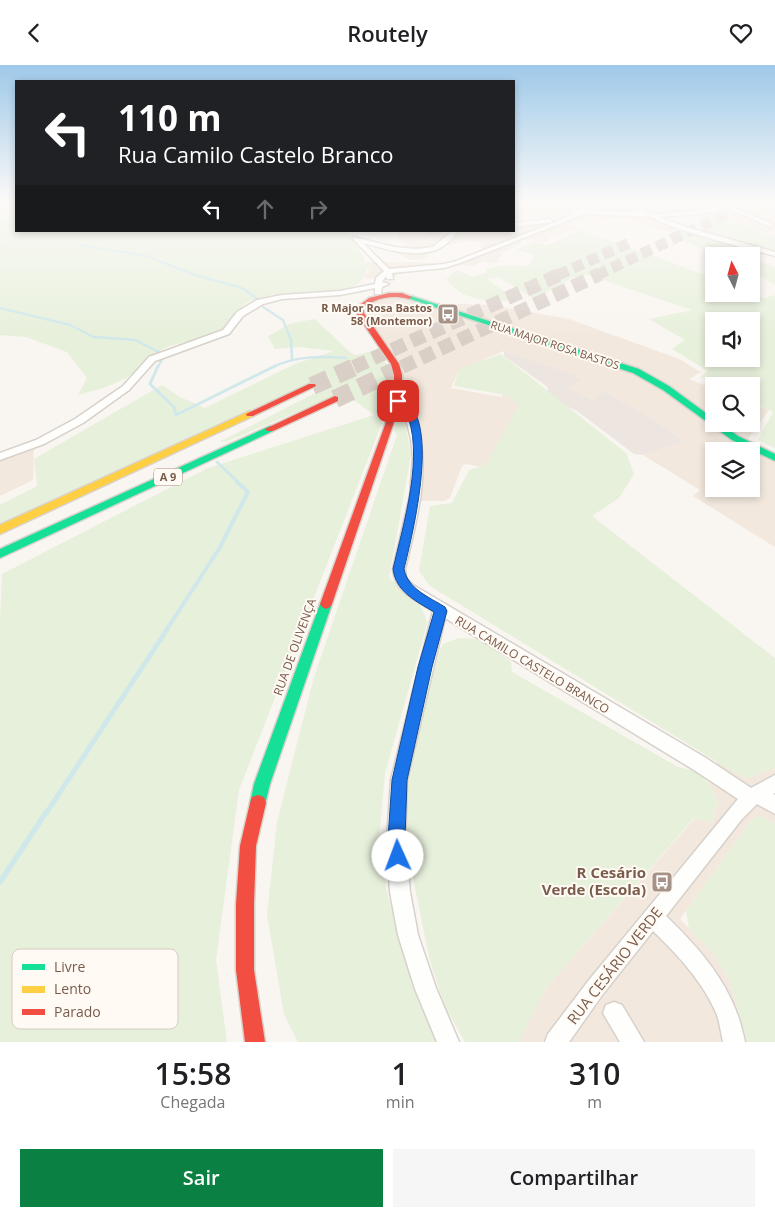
<!DOCTYPE html>
<html lang="pt">
<meta charset="utf-8">
<style>
:root{--surface:#fff;--page:#f6f6f6;--text:#202124;--muted:#757577;--accent:#0b8043}
body{margin:0;font-family:"Open Sans",sans-serif;background:var(--page);color:var(--text);height:100vh;display:flex;flex-direction:column;font-size:19px;white-space:nowrap}
*{box-sizing:border-box;margin:0}
p{font-size:16px;color:var(--muted)}
.icon{flex:none;width:28px;height:28px;fill:none;stroke:currentColor;stroke-width:2;stroke-linecap:round;stroke-linejoin:round}
.map{position:relative;height:977px;overflow:hidden}
.panel{display:flex;flex-direction:column;background:var(--surface);flex:1}
.panel>*{flex:none}
.hud{position:absolute;left:15px;top:15px;width:500px;height:152px;border-radius:0px;box-shadow:0 2px 8px #0003;background:#202124;color:#fff;overflow:hidden}
.needle{width:32px;rotate:354deg}
.controls{position:absolute;left:705px;top:182px;display:grid;gap:10px}
.controls a{display:grid;place-items:center;width:55px;height:55px;border-radius:0px;background:var(--surface);box-shadow:0 2px 8px #0003;font-size:25px}
.pin{position:absolute;display:grid;place-items:center;width:42px;height:42px;color:#fff;margin:-21px;border-radius:10px;box-shadow:0 2px 8px #0006}
.me{position:absolute;width:55px;margin:-28px;rotate:358deg;stroke-linejoin:round;filter:drop-shadow(0 0 4px #0008)}
.turn{display:flex;align-items:center;gap:18px;height:105px;padding:0 20px;font-size:22px}
.turn .icon{width:65px;height:65px;stroke-width:2.5}
.turn b{display:block;font-size:35px;line-height:42px}
.lanes{display:flex;align-items:center;height:48px;padding:0 20px;background:#0003;justify-content:center;gap:25px;direction:ltr}
.lanes .off{opacity:.35}
.eta{display:flex;justify-content:space-evenly;align-items:center;height:85px;text-align:center}
.eta b{font-size:30px;font-weight:600;line-height:35px}
.primary-button{display:flex;gap:10px;margin-top:auto;padding:10px 20px}
.primary-button a{flex:1;height:58px;border-radius:0px;background:var(--accent);color:#fff;font-size:20px;font-weight:600;line-height:58px;text-align:center}
.primary-button a+a{background:var(--page);color:var(--text)}
header{display:flex;justify-content:space-between;align-items:center;height:65px;padding:0 20px;background:var(--surface);font-size:22px;font-weight:600}
.map>svg:first-child{display:block}
</style>
<header><svg class="icon" aria-label="back" viewBox="0 0 24 24"><path d="M15 5l-7 7 7 7"/></svg>Routely<svg class="icon" aria-label="heart" viewBox="0 0 24 24"><path d="M12 20l-8-8c-3-5 5-10 8-4 3-6 11-1 8 4z"/></svg></header>
<div class="map">
<svg width="775" height="977" viewBox="0 0 775 977">
<rect width="100%" height="100%" fill="#f9f5f0"/>
<!-- residential -->
<path fill="#f2e8de" fill-rule="evenodd" d="M514,136H640V141L652,142V146L660,149L692,148L717,156L695,165L684,162L668,167L616,152L603,157L590,154L569,159L581,164L565,166L562,167L564,168L547,174L549,175L545,178L524,174L519,175L522,178L500,189L502,190L497,195L501,196L490,199L484,196L472,201L460,199L447,202L413,205L402,208L390,214L364,213L370,203L365,202L367,197H424L441,200L483,185L481,178L470,175L451,180L445,179L426,186L427,192L420,195H410L391,185L407,181L399,176V166H514Z
M757,137L775,138V166L764,167L722,152L715,146Z
M389,231L438,238L490,240L569,254L679,294L701,307L689,314L714,324V359H751V338L769,345L748,374L775,388V482L693,431L700,425L643,390L684,377L658,357L604,326L593,335L567,324L580,315L573,312L574,310L504,286L459,305L451,323L502,332L505,320L528,324L492,404L466,399L462,401L450,433L444,436H419L421,386L414,347L405,330L402,305L365,249L364,244L373,236ZM714,386H751V424H714Z
M34,382L33,415L0,431V394Z
M717,696L745,714L775,703V759L760,751L754,752L680,854L713,888L730,916L747,977H521L519,974L546,923L695,753L712,757L718,737L707,714Z"/>
<!-- industrial -->
<path fill="#ede5e0" d="M504,286L575,310L574,312L581,314L568,324L593,335L604,326L658,357L684,377L643,390L634,389L577,346L545,331L548,323L545,320L504,291Z"/>
<!-- education -->
<path fill="#f6eef6" d="M692,148L717,156L693,165L659,153Z"/>
<!-- green -->
<path fill="#e7f0db" fill-rule="evenodd" d="M0,136H16V166H347C355,180 376,201 361,216C344,234 277,224 250,236C236,242 231,260 218,268C202,277 180,275 163,284C151,291 142,302 131,310C114,321 96,325 78,330L87,313L67,287L26,272L0,270Z
M666,136H775V139L742,136L668,148Z
M709,149L775,171V189L756,183L743,189L748,191H719L667,169L679,165L694,169L716,157L698,150Z
M581,165L714,213V229L751,228L764,233L775,230V383L758,375L773,347L751,336V321H720L700,312L708,306L672,284L685,275L649,254L692,245L588,210L574,212L534,234L498,212L487,214L517,236C490,235 464,238 446,214L457,205L473,212L487,207L486,204L504,200L529,201L534,190L516,185L533,177L548,180ZM714,256H751V294H714Z
M751,193L775,202V220L751,205Z
M315,254L352,289L357,290L375,285L388,301L389,327L382,358L239,725L216,895L227,977H0V555L2,509L208,403L374,350L358,338L339,329L228,376L219,377L327,322L317,315L0,459V440L37,421L34,394L162,320L180,332L205,343L295,299L334,286L299,282L275,284L268,271L292,258Z
M501,289L626,388L634,409L619,433L592,451L775,593V703L745,714L430,521L419,506L430,441L452,438L469,405L486,400L519,340L506,330L454,321L459,304Z
M400,345H403L411,390L389,513C407,526 423,535 427,559L385,708L379,775L386,824L413,920L438,977H298L284,949L267,850L277,757L314,612L397,370L394,366Z
M459,573L481,574L511,597L512,607L678,702C705,707 707,714 718,737L712,757L694,753L546,923L520,974L521,977H465L444,940L429,892L404,768L406,700L440,585L443,579Z
M760,751L775,759V977H747L730,916L713,888L689,864L686,846L754,752Z"/>
<g fill="none" stroke-linecap="round" stroke-linejoin="round">
<!-- stream-far5 -->
<path stroke="#d0e8ea" stroke-width="2" d="M76,179L146,191L195,210"/>
<!-- stream-far4 -->
<path stroke="#d0e8ea" stroke-width="2.5" d="M191,209L242,223L259,235
M263,242L283,255L291,275L292,294
M0,243L70,260L94,272L135,275L159,287
M158,302L162,294
M273,302C295,291 321,291 346,293"/>
<!-- stream-far3 -->
<path stroke="#d0e8ea" stroke-width="3" d="M158,301L150,319L174,342L176,350L275,301
M217,397L239,418"/>
<!-- stream-far2 -->
<path stroke="#d0e8ea" stroke-width="4" d="M167,564L219,484L248,427L237,417"/>
<!-- stream-far1 -->
<path stroke="#d0e8ea" stroke-width="5" d="M47,747L168,563"/>
<!-- stream -->
<path stroke="#d0e8ea" stroke-width="5.5" d="M0,817L47,746"/>
<!-- highway-tunnel-far2 -->
<path stroke="#d9cfc7" stroke-width="11" stroke-dasharray="11 5.5" stroke-linecap="butt" d="M558,210L631,177
M597,210L753,136"/>
<!-- highway-tunnel-far1 -->
<path stroke="#d9cfc7" stroke-width="14" stroke-dasharray="14 7" stroke-linecap="butt" d="M354,302L561,209
M402,302L600,209"/>
<!-- highway-tunnel -->
<path stroke="#d9cfc7" stroke-width="18" stroke-dasharray="18 9" stroke-linecap="butt" d="M312,321L357,301
M335,334L405,301"/>
<!-- street casing -->
<g stroke="#d7d1cb" stroke-width="3">
<path id="street" d="M554,136H560L556,139Z
M570,136H576L578,146L588,141L591,143L589,145L638,147L639,136H645L644,147L656,149L700,145L752,136L775,141V145L752,140L734,143L773,159L771,162L728,144L700,149L659,152L686,162L775,187V191C753,185 664,163 652,152L585,149L460,198L444,203L392,208L393,214H387L386,211L382,217L389,219L382,222L381,229H375V223L340,230L282,234L263,239L243,251L229,269L155,296L129,325L83,358L44,379L0,395V388L36,375L75,354L123,321L149,292L223,265L237,247L257,235L282,230L340,226L375,219L376,213L384,206L353,174V172L395,182L416,184L433,182L452,166H459C453,172 446,181 438,184C415,194 385,184 363,178L389,204L444,199L456,196L570,151L572,146Z
M602,136H610L632,143L629,145Z
M550,154L552,157L514,162L515,158Z
M427,166H441L438,168Z
M397,333C412,337 415,348 418,362C430,410 416,457 405,504L406,513L413,520L706,693L751,723L775,710V728L773,729L775,730V749L757,739L742,754L666,851C696,880 724,911 738,951C741,959 743,968 745,977H723C721,968 720,959 717,950C704,918 678,890 653,866L603,929L569,977H545L548,969L589,915L738,734L694,705L445,553L407,715L405,773L410,827L418,870L436,923L459,977H437L415,924L398,870L390,827L387,773L391,715L433,546C415,535 395,527 393,504L410,430L413,393L411,374L404,346L392,336Z
M614,937L622,940L644,977H620L603,948L606,940Z"/>
</g>
<!-- fast casing -->
<g stroke="#d9d2cb" stroke-width="3">
<path id="fast" d="M407,231H411L639,304L669,321L714,354V359H721L738,371L775,389V396L732,375L663,325L633,308L407,233Z
M270,361L273,362V366L0,493V484Z
M326,534L330,536L332,539L270,719L264,744L258,746L252,744L250,738L254,719L320,539L322,536Z"/>
</g>
<!-- slow casing -->
<g stroke="#d9d2cb" stroke-width="3">
<path id="slow" d="M250,346L254,349L253,351L0,469V460Z"/>
</g>
<!-- jam casing -->
<g stroke="#d9d2cb" stroke-width="3">
<path id="jam" d="M389,228H402L412,232L409,234C392,230 378,232 363,243L364,248L399,299L402,310V323L393,360L332,539L330,542L326,544L322,542L320,539L385,360L394,323V310L391,299L356,248L357,242L369,233Z
M309,319H315L316,321L253,351H247L246,349Z
M335,331L338,332V336L273,366H267L265,364Z
M258,730L264,732L266,738L256,781L254,839V905L265,977H245L236,905V839L240,781L250,738L252,732Z"/>
</g>
<!-- street -->
<use href="#street" fill="#fefefd" fill-rule="evenodd"/>
<!-- fast -->
<use href="#fast" fill="#16e098" fill-rule="evenodd"/>
<!-- slow -->
<use href="#slow" fill="#ffcf43" fill-rule="evenodd"/>
<!-- jam -->
<use href="#jam" fill="#f24e42" fill-rule="evenodd"/>
</g>
<!-- sky -->
<linearGradient id="sky" x2="0" y2="1"><stop stop-color="#9ec9e9"/><stop offset="0.5" stop-color="#fcfaf8"/><stop offset="1" stop-color="#fcfaf8" stop-opacity="0"/></linearGradient>
<rect width="775" height="273" fill="url(#sky)"/>
<!-- route -->
<path fill="#1a73e8" stroke="#114b97" d="M398,333C444,345 412,471 404,504C408,524 429,532 445,542L447,546L432,602L407,715L405,773L406,791L404,797L398,799L392,797L389,791L388,773L392,715L418,602L434,547C416,536 396,527 393,504C403,460 426,387 405,345C402,340 397,339 393,336Z"/>
<!-- icons -->
<defs>
<g id="bus-square" transform="scale(1.125)"><rect x="-9" y="-9" width="18" height="18" rx="4" fill="#a69286" stroke="#fffaf3"/><path d="M-5-6H5V4H4V6H2V4H-2V6H-4V4H-5ZM-3.5-4V0h7V-4ZM-3.5 1.2v1.5H-2V1.2ZM2 1.2v1.5H3.5V1.2Z" fill="#fff"/></g>
</defs>
<g fill-rule="evenodd">
<use href="#bus-square" x="448" y="249"/>
<use href="#bus-square" x="662" y="817"/>
</g>
<g text-anchor="middle" stroke-width="4" stroke-linejoin="round" paint-order="stroke">
<!-- far-poi labels -->
<g font-size="11" font-weight="bold" fill="#7a5c4d" stroke="#fffaf3" text-anchor="end">
<text x="432" y="247">R Major Rosa Bastos<tspan x="432" dy="13">58 (Montemor)</tspan></text>
</g>
<!-- far-street labels -->
<g font-size="11" fill="#7a5c4d" stroke="#fffaf3">
<text transform="translate(555 280) rotate(18)" y="4">RUA MAJOR ROSA BASTOS</text>
</g>
<!-- shield labels -->
<rect fill="#fffaf3" stroke="#a28b7f" stroke-width="1" x="154" y="403.5" width="28" height="17" rx="4"/>
<g font-size="11" font-weight="bold" fill="#7a5c4d">
<text x="168" y="416">A 9</text>
</g>
<!-- street labels -->
<g font-size="12" fill="#7a5c4d" stroke="#fffaf3">
<text transform="translate(295 582) rotate(-70)" y="4">RUA DE OLIVENÇA</text>
<text transform="translate(532 600) rotate(31)" y="4">RUA CAMILO CASTELO BRANCO</text>
</g>
<!-- near-poi labels -->
<g font-size="15" font-weight="bold" fill="#7a5c4d" stroke="#fffaf3" text-anchor="end">
<text x="646" y="813">R Cesário<tspan x="646" dy="17">Verde (Escola)</tspan></text>
</g>
<!-- near-street labels -->
<g font-size="15" fill="#7a5c4d" stroke="#fffaf3">
<text transform="translate(615 901) rotate(-52)" y="5">RUA CESÁRIO VERDE</text>
</g>
</g>
<!-- legend -->
<rect x="12" y="884" width="166" height="80" rx="8" fill="#fffaf3" stroke="#d7cbc1" stroke-width="1"/>
<rect x="22" y="899" width="23" height="6" fill="#16e098"/>
<rect x="22" y="921" width="23" height="7" fill="#ffcf43"/>
<rect x="22" y="944" width="23" height="6" fill="#f24e42"/>
<g font-size="14" fill="#7a5c4d">
<text x="54" y="907">Livre</text>
<text x="54" y="929">Lento</text>
<text x="54" y="952">Parado</text>
</g>
</svg>
<div class="controls">
<a><svg class="needle" viewBox="-14 -14 28 28"><path d="M0-13l5 13h-10z" fill="#e53935"/><path d="M0 13l5-13h-10z" fill="#757577"/></svg></a>
<a><svg class="icon" aria-label="sound" viewBox="0 0 24 24"><path d="M4 9h4l5-4v14l-5-4H4zM17 9q2 3 0 6"/></svg></a>
<a><svg class="icon" aria-label="search" viewBox="0 0 24 24"><circle cx="10" cy="10" r="6"/><path d="M15 15l6 6"/></svg></a>
<a><svg class="icon" aria-label="layers" viewBox="0 0 24 24"><path d="M12 4l9 5-9 5-9-5zM3 14l9 5 9-5"/></svg></a>
</div>
<div class="pin" style="left:398px;top:336px;background:#d93025"><svg class="icon" aria-label="arrive" viewBox="0 0 24 24"><path d="M6 21V4h12l-3 4 3 4H6"/></svg></div>
<svg class="me" style="left:398px;top:791px" viewBox="-20 -20 40 40"><circle r="19" fill="#fff"/><path d="M0-13L10 11 0 6-10 11z" fill="#1a73e8"/></svg>
<div class="hud">
<div class="turn"><svg class="icon" aria-label="left" viewBox="0 0 24 24"><path d="M17 20v-9H6M10 6l-5 5 5 5"/></svg><div><b>110 m</b>Rua Camilo Castelo Branco</div></div>
<div class="lanes"><svg class="icon" aria-label="left" viewBox="0 0 24 24"><path d="M17 20v-9H6M10 6l-5 5 5 5"/></svg><svg class="icon off" aria-label="ahead" viewBox="0 0 24 24"><path d="M12 20V5M6 11l6-6 6 6"/></svg><svg class="icon off" aria-label="right" viewBox="0 0 24 24"><path d="M7 20v-9h11M14 6l5 5-5 5"/></svg></div>
</div>
</div>
<section class="panel">
<div class="eta">
<div><b>15:58</b><p>Chegada</p></div>
<div><b>1</b><p>min</p></div>
<div><b>310</b><p>m</p></div>
</div>
<div class="primary-button"><a>Sair</a><a>Compartilhar</a></div>
</section>
